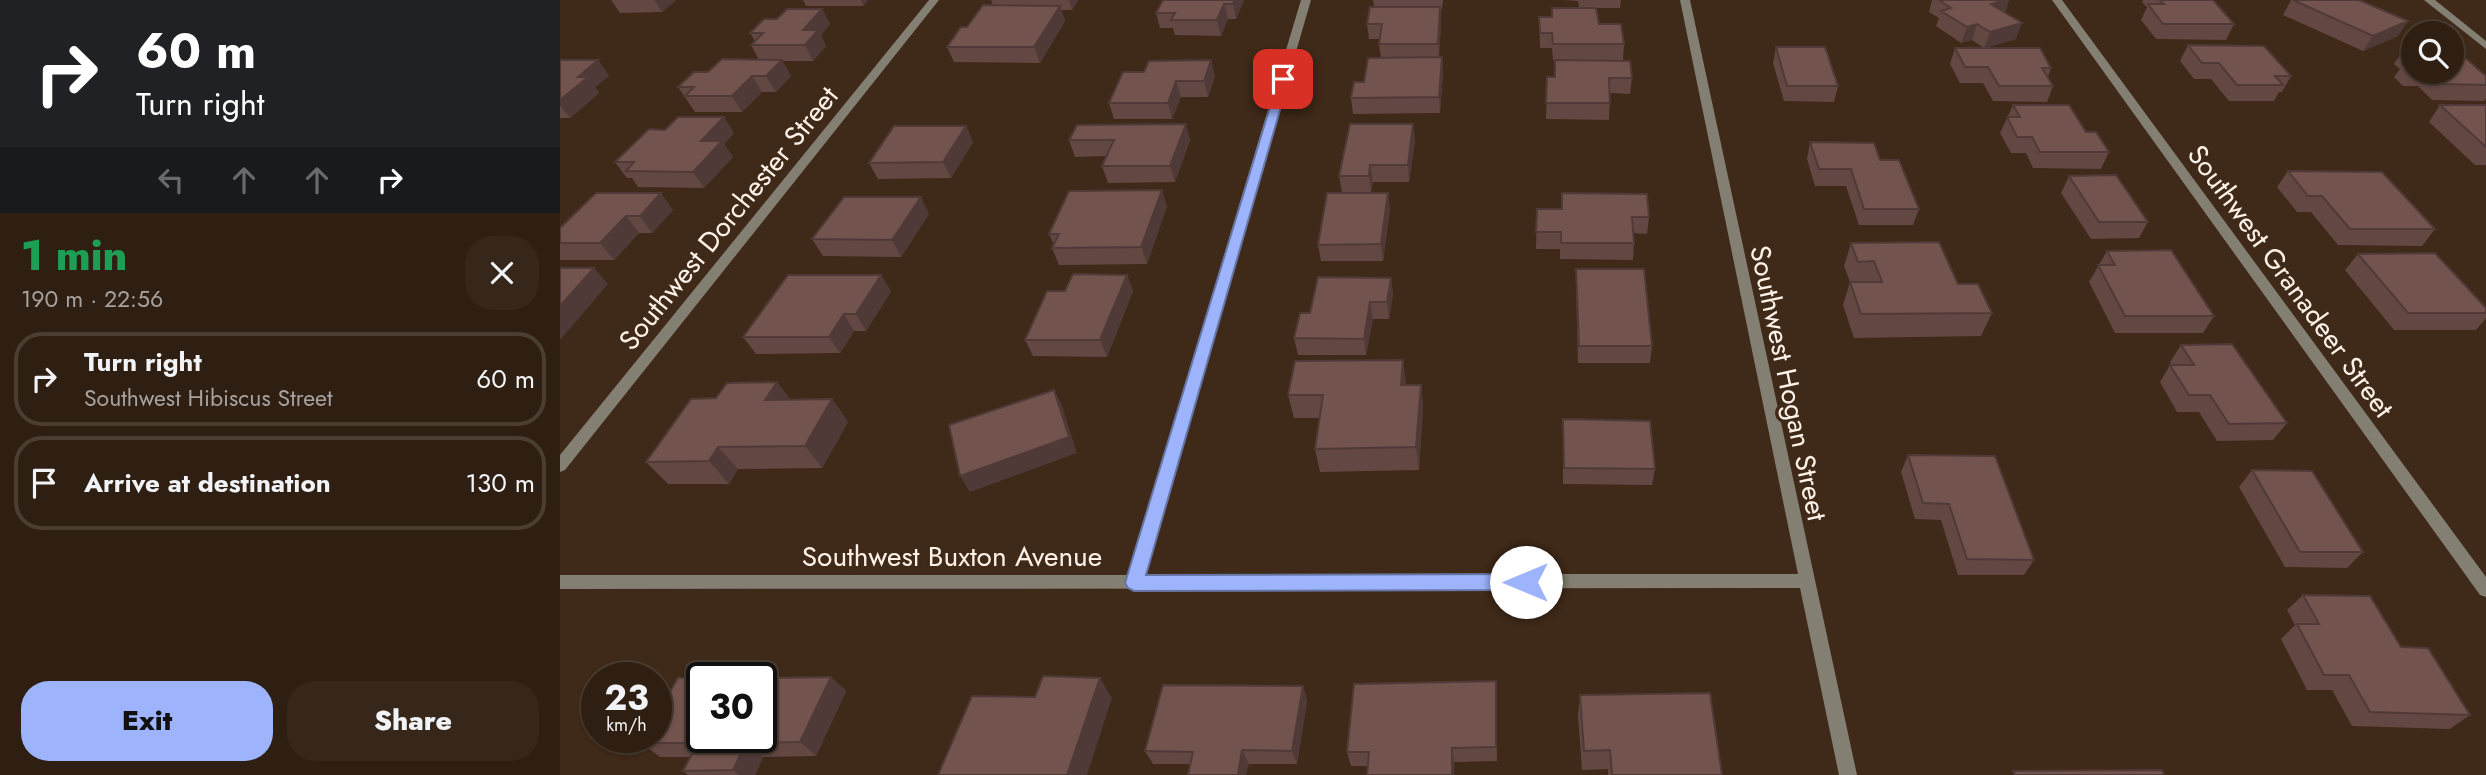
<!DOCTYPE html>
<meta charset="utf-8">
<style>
:root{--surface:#2f1f12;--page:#37271b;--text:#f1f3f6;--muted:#a7a29f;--line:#4a3d32;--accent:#9db4fd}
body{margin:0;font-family:Jost,sans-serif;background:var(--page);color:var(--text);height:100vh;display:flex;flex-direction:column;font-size:26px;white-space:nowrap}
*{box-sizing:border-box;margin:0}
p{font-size:23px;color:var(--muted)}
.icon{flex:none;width:38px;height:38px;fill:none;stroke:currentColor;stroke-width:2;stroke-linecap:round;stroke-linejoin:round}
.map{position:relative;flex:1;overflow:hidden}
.sheet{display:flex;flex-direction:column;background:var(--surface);width:560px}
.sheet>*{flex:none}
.banner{background:#202124;color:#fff;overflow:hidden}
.controls{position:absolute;left:1841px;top:21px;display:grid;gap:14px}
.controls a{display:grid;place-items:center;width:63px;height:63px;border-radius:50%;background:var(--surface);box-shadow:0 2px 5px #0004,0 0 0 2px var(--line);font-size:35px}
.speed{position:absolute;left:21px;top:662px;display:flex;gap:14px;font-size:35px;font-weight:700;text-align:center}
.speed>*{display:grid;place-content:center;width:91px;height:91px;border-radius:50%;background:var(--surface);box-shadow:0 2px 5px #0004,0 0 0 2px var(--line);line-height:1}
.speed small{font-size:18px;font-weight:400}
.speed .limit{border:4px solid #111;border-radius:10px;background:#fff;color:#111}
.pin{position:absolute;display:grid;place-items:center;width:60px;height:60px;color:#fff;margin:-30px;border-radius:14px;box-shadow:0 4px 10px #0006}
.me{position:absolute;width:77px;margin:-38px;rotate:270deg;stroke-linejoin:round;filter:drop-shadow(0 0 5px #0008)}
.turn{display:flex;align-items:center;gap:24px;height:147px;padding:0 21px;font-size:32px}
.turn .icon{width:91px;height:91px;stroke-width:2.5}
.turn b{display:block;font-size:49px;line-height:60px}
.lanes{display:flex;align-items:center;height:66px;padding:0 21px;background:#0003;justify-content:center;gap:35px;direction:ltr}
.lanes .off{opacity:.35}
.round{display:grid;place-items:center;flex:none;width:74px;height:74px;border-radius:28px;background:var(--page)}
.overview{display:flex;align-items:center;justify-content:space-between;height:119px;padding:0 21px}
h1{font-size:42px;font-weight:800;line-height:52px;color:#1e9e55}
.action{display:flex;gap:14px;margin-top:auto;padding:14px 21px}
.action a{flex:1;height:80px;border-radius:28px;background:var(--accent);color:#111;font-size:28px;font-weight:800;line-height:80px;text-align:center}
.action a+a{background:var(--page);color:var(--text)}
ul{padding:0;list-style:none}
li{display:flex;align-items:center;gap:21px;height:94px;margin:0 14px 10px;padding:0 7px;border:4px solid var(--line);border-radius:28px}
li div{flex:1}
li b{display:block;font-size:26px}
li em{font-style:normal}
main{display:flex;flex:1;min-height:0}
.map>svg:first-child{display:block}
</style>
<main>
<section class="sheet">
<div class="banner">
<div class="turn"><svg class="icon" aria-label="right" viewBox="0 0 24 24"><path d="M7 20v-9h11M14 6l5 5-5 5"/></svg><div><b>60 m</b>Turn right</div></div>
<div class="lanes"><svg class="icon off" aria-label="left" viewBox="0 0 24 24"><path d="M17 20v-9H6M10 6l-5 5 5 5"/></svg><svg class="icon off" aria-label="ahead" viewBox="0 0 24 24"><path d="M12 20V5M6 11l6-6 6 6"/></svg><svg class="icon off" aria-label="ahead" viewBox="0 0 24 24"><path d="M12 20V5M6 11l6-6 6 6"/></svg><svg class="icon" aria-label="right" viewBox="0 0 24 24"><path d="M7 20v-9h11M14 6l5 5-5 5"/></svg></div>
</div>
<div class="overview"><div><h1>1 min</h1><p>190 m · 22:56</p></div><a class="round"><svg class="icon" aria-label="close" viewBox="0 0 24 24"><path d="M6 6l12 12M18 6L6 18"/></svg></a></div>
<ul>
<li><svg class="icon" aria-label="right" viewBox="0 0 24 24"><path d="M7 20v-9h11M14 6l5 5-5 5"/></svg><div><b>Turn right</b><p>Southwest Hibiscus Street</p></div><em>60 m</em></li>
<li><svg class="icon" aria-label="arrive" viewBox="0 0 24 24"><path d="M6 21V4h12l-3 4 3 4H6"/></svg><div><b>Arrive at destination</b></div><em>130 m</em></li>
</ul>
<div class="action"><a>Exit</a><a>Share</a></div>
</section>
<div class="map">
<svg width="1926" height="775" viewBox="0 0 1926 775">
<rect width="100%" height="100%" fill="#3f2918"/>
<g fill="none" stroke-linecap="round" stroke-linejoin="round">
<!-- street -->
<path fill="#837f72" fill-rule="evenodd" d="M369,0H379L5,470L0,472V455Z
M741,0H751L585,574H1238L1120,0H1130L1297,775H1279L1240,588L0,589V575H568Z
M1492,0H1502L1926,577V597L1920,595Z
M1864,0H1875L1926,41V49Z"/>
</g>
<!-- wall -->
<path fill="#624743" d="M51,0H116L102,12L60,13Z
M243,0H308L303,6H246Z
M431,0H518L512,10H501L505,21L480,63L394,62L387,47L407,27L433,6Z
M603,0H684L676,19H668L661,36L615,35L613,28H600L596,13Z
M813,0H883L882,9H881V22L879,57L883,73L880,113L793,114L791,98L821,58L819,44L820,39H809L807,24L814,7Z
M1003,0H1061L1060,8H1019L1018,1Z
M1372,0H1449L1445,13L1456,39L1424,48L1412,40L1401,43L1376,26L1379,18L1369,12Z
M1583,0H1653L1674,24L1666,40L1596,39L1581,20L1587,7L1582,2Z
M1731,0H1799L1838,36L1803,51L1723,15Z
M262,9L270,24L261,35L266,46L253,61H222L231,76L216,92H202L182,112H135L118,87L148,72L199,60L191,45L195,41L190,33L217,19Z
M979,17L1039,24L1064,44L1063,60H993L992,48H980Z
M1628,45L1731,76L1722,92H1719L1714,101H1669L1651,79H1634L1620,61Z
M1216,47L1278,86L1274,102L1224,101L1213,63Z
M1395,48L1491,68L1488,77L1493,86L1487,102L1433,101L1423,83H1400L1390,64Z
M1845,48H1853V72H1892L1926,76V98L1924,101L1872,100L1858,86H1843L1834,77L1840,69L1834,64Z
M0,60H38L49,76L35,87L39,93L10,118H0Z
M563,72L655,76L648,97H621L612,119H554L549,103Z
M987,77L1072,78L1070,94L1050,93L1049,120L986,119Z
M1453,105L1549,152L1541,169L1473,168L1466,153H1451L1440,133Z
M1880,105H1926V165H1915L1869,122Z
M517,125L630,140L615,182L548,183L542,166L547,156L515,157L509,140Z
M406,126L413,142L391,178L318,179L309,163Z
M174,133L164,144L173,157L144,188L78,187L72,178H67L55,162Z
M855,140L849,182H813L811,192H782L779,176Z
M1250,142L1320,160L1359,209L1353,225H1299L1286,186H1255L1247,159Z
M1728,171L1875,229L1862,246L1778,245L1751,212H1737L1717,187Z
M1509,176L1588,222L1579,238L1531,239L1501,193Z
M36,193L113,210L92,233H79L54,260H0V228Z
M1002,193L1089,217L1087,234L1074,233V243L1073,260L1000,259V249H976L977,209H1002Z
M607,206L587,264L499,265L492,248L494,245L489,234Z
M830,209L823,261H761L758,245Z
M369,214L341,257L263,256L252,239Z
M1291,243L1398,284L1432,313L1421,336L1294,338L1283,305L1290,282L1284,266Z
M1547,251L1654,316L1643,333H1555L1529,282Z
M1798,254L1926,308V318L1916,330H1834L1785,270Z
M1016,269L1092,346L1090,363H1018L1016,285Z
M567,275L573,291L547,357L473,356L465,340L505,291Z
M831,278L833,294L829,319H813L806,355H738L734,338L750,313Z
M331,291L306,331H294L280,353L196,354L183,337Z
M1621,345L1727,423L1713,440L1657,441L1639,412H1617L1600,382L1610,365H1612L1610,362Z
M843,360L845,385H861L863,407L859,470L760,472L755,449L760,418H734L728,395Z
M272,399L288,422L262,468L178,469L169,484H108L86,462L231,400Z
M1003,419L1095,469L1092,485L1003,484Z
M1348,455L1474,560L1464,575H1398L1381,520L1355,519L1341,472Z
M1692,470L1803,552L1787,568L1725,567L1679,487Z
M1743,595L1841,647L1910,715L1890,729L1792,726L1772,690H1747L1721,639L1735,625L1727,610Z
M271,677L286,691L256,756L203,757L195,775H128L123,771L131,757H100L81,743Z
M743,686L747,701L737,764H593L585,751Z
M936,695L937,761L894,762V775H807L808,766H791L787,752Z
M1020,695L1162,775H1048V769L1022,770L1018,715Z"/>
<!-- shaded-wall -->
<path fill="#503a37" d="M94,0H116L102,12Z
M301,0H308L303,6Z
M509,0H518L512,10Z
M674,0H684L676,19L673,4Z
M1446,0H1449L1444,14L1431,4Z
M664,4L668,19L661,36L657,20Z
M500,6L505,21L480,63L474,47Z
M880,7L881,22L879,59L878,44Z
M262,9L270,24L261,35L266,46L253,61L245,45L243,30Z
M1848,21L1838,36L1803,51L1813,36Z
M1462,23L1456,39L1424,48L1430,32Z
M1417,24L1412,40L1401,43L1407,27Z
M882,57L883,73L880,113L879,97Z
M38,60L49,76L35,87L39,93L10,118L0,105V100L18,77Z
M222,60L231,76L216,92L206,76Z
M651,60L655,76L648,97L644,81Z
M192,76L202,92L182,112L172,96Z
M616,81L621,97L612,119L608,103Z
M164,117L174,133L164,144L173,157L144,188L133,172L141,141Z
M626,124L630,140L615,182L610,166Z
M853,124L855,140L849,182L848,165Z
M406,126L413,142L391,178L383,162Z
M810,165L813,182L811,192L809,176Z
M602,190L607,206L587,264L581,247Z
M101,193L113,210L92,233L80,216Z
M828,193L830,209L823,261L821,244Z
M361,197L369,214L341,257L332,240Z
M66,216L79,233L54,260L40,243Z
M34,268L48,284L0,340V306Z
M321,275L331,291L306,331L296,314Z
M567,275L573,291L547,357L540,340Z
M831,278L833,294L829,319L827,302Z
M810,302L813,319L806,355L804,339Z
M284,314L294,331L280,353L269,337Z
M843,360L846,383L844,408L841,385Z
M217,382L235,405L205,400Z
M861,385L863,407L859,470L856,447Z
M494,390L502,406L517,453L410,492L400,476Z
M272,399L288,422L262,468L245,446Z
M158,447L178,469L169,484L149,461Z
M271,677L286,691L256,756L240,742Z
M540,678L552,698L527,775H507Z
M743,686L747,701L737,764L732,751Z
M186,743L203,757L195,775H179L173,770Z
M892,748L894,762V775H892Z
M682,750L689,764L686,775H678Z"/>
<!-- building -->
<path fill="#72534e" stroke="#503a37" stroke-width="2" d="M603,0H674L673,4H664L657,20H611L615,13H596Z
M1379,0H1446L1431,4L1462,23L1430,32L1417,24L1407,27L1381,11L1391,8Z
M1600,0H1653L1674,24H1603L1588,4H1604Z
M1733,0H1799L1848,21L1813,36Z
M423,5L500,6L474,47H387L401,27H407Z
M810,7H880L878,44H819L822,24H807Z
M992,8H1036L1039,24H1061L1064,44H993L992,33H980L979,17H992Z
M227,9H262L243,30H258L245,45H191L203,33H190L204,19H217Z
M1628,45L1704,46L1731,76H1715L1723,85H1677L1659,63H1642Z
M1216,47H1265L1278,86H1227Z
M1395,48H1480L1491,68H1482L1493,86H1439L1428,67H1405Z
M1845,48H1853V56Z
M1892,49H1895L1926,76V85L1884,84L1871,72H1892Z
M882,57L879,97L791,98L794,82H804L808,58Z
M162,59L222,60L206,76H192L172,96H125L134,87H118L134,72H148Z
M0,60H38L18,77H28L0,100Z
M651,60L644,81H616L608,103H549L563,72H584L589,61Z
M995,60L1070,61L1072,78H1049L1050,103H986L987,77H995Z
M1845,61L1853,62V69Z
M1453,105H1509L1526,132H1536L1549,152H1480L1472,137H1457L1447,117H1460Z
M1880,105H1926V147Z
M118,117H164L141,141H162L133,172L66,171L74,162H55L89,129L105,130Z
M626,124L610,166H542L554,140H509L517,125Z
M790,124H853L848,165H810L809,176H779Z
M334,126H406L383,162L309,163Z
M1250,142L1314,143L1320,160H1339L1359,209H1304L1291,169H1259Z
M1728,171L1822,172L1875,229H1790L1762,196H1748Z
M1556,175L1588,222H1539L1509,176Z
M602,190L581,247L492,248L499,234H489L509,191Z
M36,193H101L80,216H66L40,243H0V228Z
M767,193H828L821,244L758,245Z
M1002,193L1087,194L1089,217H1072L1074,243H1001V232H976L977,209H1002Z
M284,197H361L332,240L252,239Z
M1379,242L1398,284H1418L1432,313L1301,314L1290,282H1322L1314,261L1298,262L1291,243Z
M1611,250L1654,316H1565L1538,265H1555L1547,251Z
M1875,253L1926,308V313H1848L1798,254Z
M0,268H34L0,306Z
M1016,269H1084L1092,346H1019Z
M513,274L567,275L540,340H465L487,291H505Z
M228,275H321L296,314H284L269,337H183Z
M758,277L831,278L827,302H810L804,339L734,338L740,313H750Z
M1672,344L1727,423L1669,424L1650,395H1629L1610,365H1634L1621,345Z
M843,360L841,385H861L856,447L755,449L763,395H728L735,361Z
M217,382L205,400L272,399L245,446L158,447L149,461L86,462L131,399L156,398L167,383Z
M494,390L509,437L400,476L389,425Z
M1003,419L1090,421L1095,469L1004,468Z
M1348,455L1435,456L1474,560L1407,559L1389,504L1363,503Z
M1692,470L1752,471L1803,552H1740Z
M1743,595L1810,596L1841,647L1868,648L1910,715L1810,712L1789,675H1764L1737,624H1759Z
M483,676L540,678L507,775H378L412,696L475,697Z
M271,677L240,742L186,743L173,770L123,771L138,743H81L84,737H96V716L118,678H142V737H201V678Z
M936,681V747L892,748V775H807L809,752H787L794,684Z
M603,685L743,686L732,751L682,750L678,775H628L633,752L585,751Z
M1150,693L1162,775H1052L1050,750L1024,751L1020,695Z
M1602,770L1604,775H1455L1453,771Z"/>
<!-- route -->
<path fill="#9db4fd" stroke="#6675a4" stroke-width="2" d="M719,77L729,79L586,575L966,574L972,576L975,582L972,588L966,590L574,591L568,588L565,583Z"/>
<g text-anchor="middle" stroke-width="7" stroke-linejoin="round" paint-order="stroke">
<!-- street labels -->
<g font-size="28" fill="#fef2e9" stroke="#3f2918">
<text transform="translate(168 218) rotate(-51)" y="10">Southwest Dorchester Street</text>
<text transform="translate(1731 281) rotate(54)" y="10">Southwest Granadeer Street</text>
<text transform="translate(1229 383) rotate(78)" y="10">Southwest Hogan Street</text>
<text x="392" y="566">Southwest Buxton Avenue</text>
</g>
</g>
</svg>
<div class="controls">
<a><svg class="icon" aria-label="search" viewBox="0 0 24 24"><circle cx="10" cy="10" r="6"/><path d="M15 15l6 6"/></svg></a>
</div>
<div class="speed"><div>23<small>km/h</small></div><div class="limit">30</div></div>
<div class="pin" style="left:723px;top:79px;background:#d93025"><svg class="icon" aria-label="arrive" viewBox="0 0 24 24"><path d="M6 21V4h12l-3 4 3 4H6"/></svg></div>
<svg class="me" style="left:966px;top:582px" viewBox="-20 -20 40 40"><circle r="19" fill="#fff"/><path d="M0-13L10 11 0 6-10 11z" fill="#9db4fd"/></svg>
</div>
</main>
